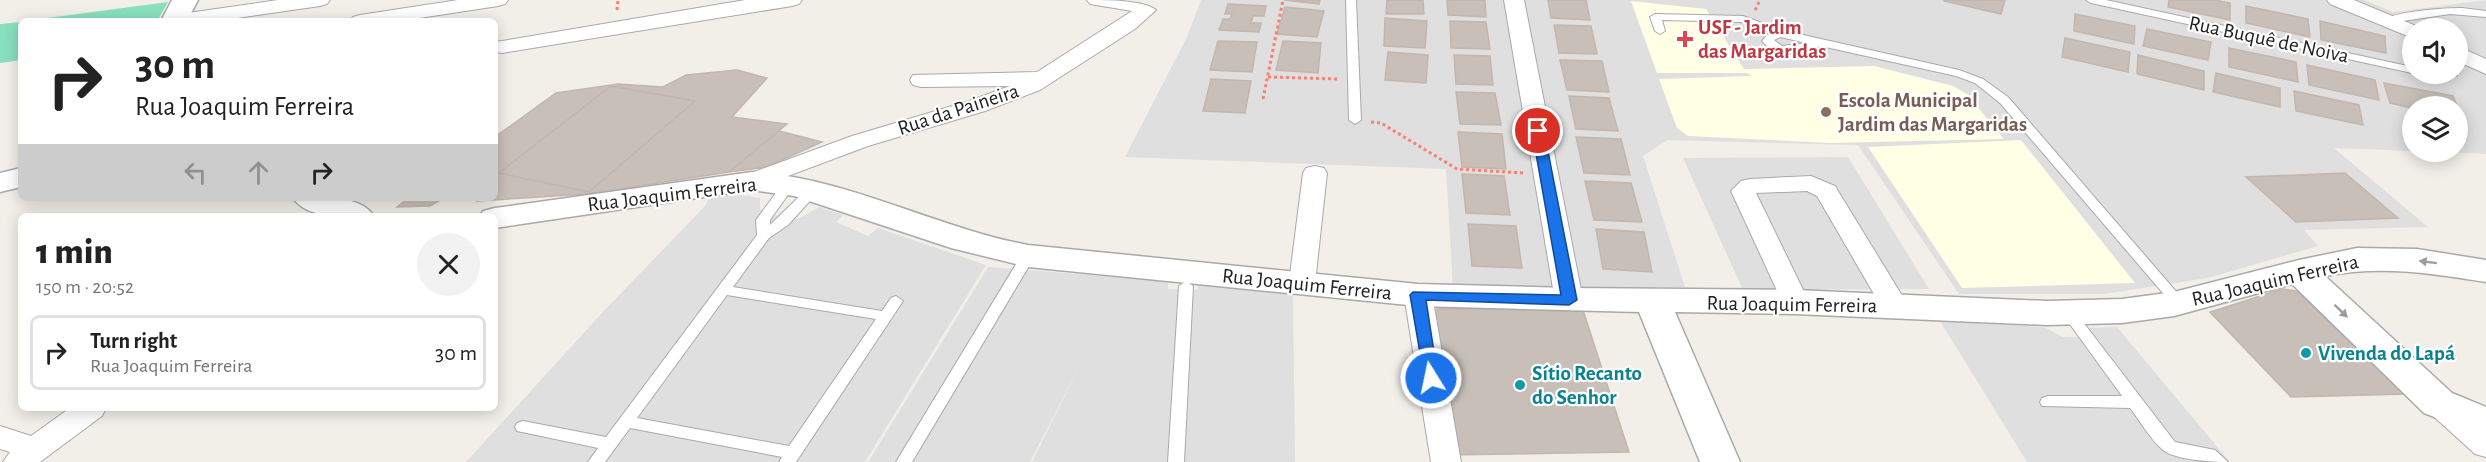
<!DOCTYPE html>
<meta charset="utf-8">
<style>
:root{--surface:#fff;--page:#f2f2f2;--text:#222;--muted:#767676;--line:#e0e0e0}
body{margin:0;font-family:"Alegreya Sans",sans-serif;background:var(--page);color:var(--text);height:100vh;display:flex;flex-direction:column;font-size:22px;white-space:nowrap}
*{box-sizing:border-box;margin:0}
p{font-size:20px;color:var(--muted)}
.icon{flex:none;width:33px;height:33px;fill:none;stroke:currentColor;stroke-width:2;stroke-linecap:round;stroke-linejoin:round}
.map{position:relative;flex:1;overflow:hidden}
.drawer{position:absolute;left:18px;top:213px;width:480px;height:198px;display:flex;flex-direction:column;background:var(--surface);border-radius:9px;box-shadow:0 3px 15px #0003}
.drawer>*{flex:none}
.guide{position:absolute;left:18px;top:18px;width:480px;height:183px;border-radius:9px;box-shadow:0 3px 15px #0003;background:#fff;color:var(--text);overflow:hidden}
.fabs{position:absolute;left:2402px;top:18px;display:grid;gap:12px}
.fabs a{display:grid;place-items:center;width:66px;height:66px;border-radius:50%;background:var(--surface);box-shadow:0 3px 15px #0003;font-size:30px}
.pin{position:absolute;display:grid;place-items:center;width:51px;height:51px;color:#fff;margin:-26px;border:3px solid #fff;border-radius:50%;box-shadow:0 2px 6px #0007}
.me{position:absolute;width:66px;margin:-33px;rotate:350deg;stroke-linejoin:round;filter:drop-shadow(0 0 4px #0008)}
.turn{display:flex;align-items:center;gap:21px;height:126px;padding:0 18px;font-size:27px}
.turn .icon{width:78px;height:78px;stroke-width:2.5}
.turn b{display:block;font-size:42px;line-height:51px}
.lanes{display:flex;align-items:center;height:57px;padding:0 18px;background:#0003;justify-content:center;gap:30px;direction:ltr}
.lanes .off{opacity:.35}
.round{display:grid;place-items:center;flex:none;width:63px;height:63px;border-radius:32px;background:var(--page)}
.overview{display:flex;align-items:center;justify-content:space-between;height:102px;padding:0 18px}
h1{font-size:36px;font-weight:800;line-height:45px}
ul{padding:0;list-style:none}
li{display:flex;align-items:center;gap:18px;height:75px;margin:0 12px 9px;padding:0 6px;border:3px solid var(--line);border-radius:9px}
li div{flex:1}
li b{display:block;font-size:22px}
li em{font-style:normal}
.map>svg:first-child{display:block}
</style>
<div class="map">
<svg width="2486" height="462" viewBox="0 0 2486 462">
<rect width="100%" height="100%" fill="#f2efe9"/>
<!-- residential -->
<path fill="#e0dfdf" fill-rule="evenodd" d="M1201,0H2364L2393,12L2486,0V154L2436,152H2457V106H2412V151L2334,148L2428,227L2304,230L2318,246L2208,278L2104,294H1959L1858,145L1667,140L1643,156L1685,287L1453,289L1446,169L1125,157L1187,37ZM2412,28H2457V74H2412Z
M1848,157L1929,289L1743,290L1683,158Z
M736,194L760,198V209L768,214L798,219L819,207L843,215L836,222L868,236L878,228L986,265L865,462H466L601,314L706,205L709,197Z
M988,267L1168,281V289L1197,290L1199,283L1293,289L1295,462H1032L1082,361L1030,462H868Z
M1940,321L2044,327L2063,337H2084L2078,328L2117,327L2230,462H2027Z"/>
<!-- education -->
<path fill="#ffffe5" d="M1631,1L1706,9L1744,69L1874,66L1953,86L1968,95L2004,139L1831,143L1688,136L1677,128L1659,79L1751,76L1748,73H1657Z
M2021,140L2135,283L1962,288L1868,147Z"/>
<!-- pitch -->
<path fill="#88e0be" d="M168,2L157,21H25Z
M21,22V60L0,63V24Z"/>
<!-- building -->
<path fill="#c7bfb8" stroke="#c4b6ab" stroke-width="1.5" d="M1284,0H1320L1319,4Z
M1387,0H1423L1424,14H1386Z
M1447,0H1485L1486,17L1448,15Z
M1548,0H1586L1590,20L1551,18Z
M2005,0L2001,14L1944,1V0Z
M2169,0H2214L2230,3V20L2168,7Z
M1228,4L1266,6L1264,16H1253L1251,23H1261L1259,32L1219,30L1223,19H1230L1232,14H1225Z
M2246,6L2308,19L2310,37L2246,23Z
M1285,7L1324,11L1317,37L1277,34Z
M2075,14L2135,26L2134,44L2074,31Z
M1385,18L1427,21L1425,48L1384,46Z
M1450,21L1486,22L1490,49L1451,48Z
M2320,21L2385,36L2386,53L2321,40Z
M1554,25L1591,26L1597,54L1559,53Z
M2147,29L2211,42L2208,60L2143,46Z
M2065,38L2130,52L2128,72L2062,57Z
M1218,41L1257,42L1252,72L1210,70Z
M1283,41L1321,43L1318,73L1276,70Z
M2229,48L2296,62L2298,82L2229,67Z
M1388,52L1428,55L1426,83L1385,80Z
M1454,55L1490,56L1493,85L1456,84Z
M2138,55L2204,71V90L2137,74Z
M1560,60L1602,61L1609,92L1567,90Z
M2307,65L2375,80L2379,100L2309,85Z
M737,70L767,78L732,117L787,124L729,172L587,194L477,201L480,198H495V137L556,93L618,84L663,87L686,75Z
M2216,73L2280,88V107L2213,92Z
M1211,79L1251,81L1245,113L1203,111Z
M2384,83L2453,96L2462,119L2457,118V106L2412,108L2390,103Z
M611,86L695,101L589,192L499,173Z
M2294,91L2359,105L2363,125L2296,111Z
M1456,92L1495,93L1501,125L1460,124Z
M1569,96L1609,98L1618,131L1576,129Z
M779,131L822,142L767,167L729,172Z
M1458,132L1502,134L1506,169L1462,167Z
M1576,137L1621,139L1630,175L1584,173Z
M2345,173L2398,218L2296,222L2246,177Z
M1462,174L1504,176L1510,215L1466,213Z
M1585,181L1631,183L1642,222L1594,220Z
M409,198H444L430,206L397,207Z
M1468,224L1516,226L1522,268L1472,266Z
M1596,229L1644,232L1652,272L1603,269Z
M2282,289L2296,291L2406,394L2291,397L2210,312Z
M1582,307L1629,452L1446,455L1422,318L1437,309Z"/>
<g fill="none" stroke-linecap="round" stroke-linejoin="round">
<!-- service casing -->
<g stroke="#a9a9a9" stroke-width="2">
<path id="service" d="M1346,0H1356L1361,120L1355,124L1349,120Z
M2086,0H2106L2412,67V73L2091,3Z
M2462,8L2486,11V17L2450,14L2389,23L2384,20C2396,11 2445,8 2462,8Z
M1655,14L1743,16L1781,30L1959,70L1983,79L2008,97L2186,303L2184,306H2174L2000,103L1975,83L1956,76L1821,46L1792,53L1779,52L1769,48L1762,41L1769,33L1741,22L1662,20L1665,31L1660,34L1655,31L1650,17ZM1780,37L1807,43L1782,46L1774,40Z
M789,181L795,185L770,220V225L808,188L813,187L819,191L788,225L769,238L733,287L882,311L891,298L896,296L903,301L796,462H779L782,457L630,428L605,462H588L598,448L517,431L515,427L517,423L523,421L606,437L757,235L756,220L784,182ZM727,295L876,319L789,446L637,418Z
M1028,252L1035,256L912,462H896L1021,256Z
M1186,281L1193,286L1184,462H1168L1179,286Z
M2068,307L2073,309L2175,442L2215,450L2228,462C2212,462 2175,460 2163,450C2150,439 2140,421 2130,408L2042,406L2040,402L2042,398L2048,396H2122L2061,312Z"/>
</g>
<!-- minor casing -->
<g stroke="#a9a9a9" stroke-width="2">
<path id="minor" d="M278,0H330L327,4L320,6L216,21H164L167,17L174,15Z
M458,0H508L505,4L498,6L400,21H350L353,17L360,15Z
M745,0H802L799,4L792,6L502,53L495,52V42L502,41Z
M1087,0C1106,0 1144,0 1156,10L1135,29L1040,90L985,111L868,146L761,186L752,188L743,186L740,181L743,176L852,136L969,101L1010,86L921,87L913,85L910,80L913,75L1037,72L1132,11L1090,4Z
M1504,0H1524L1583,300L1579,306L1569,309L1559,306L1555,300Z
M2327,0H2354L2421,28H2412V37L2405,35L2330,4Z
M2457,46L2486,59V74L2457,61Z
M1315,166L1324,168L1327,173L1315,283L1311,289L1302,292L1293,289L1289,283L1303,173L1306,168Z
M1811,176L1835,186L1838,191L1909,307L1905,313L1895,316L1885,313L1817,196L1807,191L1756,193L1809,302L1805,308L1795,311L1785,308L1731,191L1741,181L1750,179Z
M1418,286L1428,289L1432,295L1461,462H1431L1404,295L1408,289Z
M2442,396L2452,399L2486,429V457L2475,454L2432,415L2427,407L2432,399Z
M70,408H106L102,416L40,462H3L10,452L0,449V426L31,436Z"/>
</g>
<!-- tertiary casing -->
<g stroke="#a9a9a9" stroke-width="3">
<path id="tertiary" d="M172,0H198L187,21H161Z
M21,168V187L0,192V173Z
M752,172C846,177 936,228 1028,245L1418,284L1569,288L1795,290L2047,301L2122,299L2174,292L2299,260L2357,248L2417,249L2486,260V282C2430,273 2381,265 2325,276L2452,393L2486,407V437L2424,413L2292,284L2174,316L2122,323L2047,325L1795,314L1675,312L1740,462H1700L1639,312L1418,306L1028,267L951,248L794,196L752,190L495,228V216H480L483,211L495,208Z
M293,198C318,198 358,193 374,216C349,216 309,221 293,198Z"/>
</g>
<!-- path -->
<path stroke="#fa8072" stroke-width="3" stroke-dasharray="3 3" stroke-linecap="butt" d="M617,10L618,0
M1755,10L1760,0
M2431,74L2458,75
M1268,77L1338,79
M1263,99L1283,0
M1371,122L1381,123L1457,169L1524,173"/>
<!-- service -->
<use href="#service" fill="#fff" fill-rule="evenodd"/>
<!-- minor -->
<use href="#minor" fill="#fff" fill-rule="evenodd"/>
<!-- tertiary -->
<use href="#tertiary" fill="#fff" fill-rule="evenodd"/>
</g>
<!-- one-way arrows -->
<defs><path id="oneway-solid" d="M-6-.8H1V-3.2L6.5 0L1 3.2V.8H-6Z" transform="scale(1.5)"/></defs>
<g fill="#9c9c9c">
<use href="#oneway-solid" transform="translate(2428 262) rotate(-173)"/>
<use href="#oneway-solid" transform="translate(2341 311) rotate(44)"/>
</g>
<!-- route -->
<path fill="#1a73e8" stroke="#114b97" stroke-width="1.5" d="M1538,127L1544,131L1577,300L1569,305L1426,300L1438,378L1436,382H1425L1410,295L1413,292L1561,295L1532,131Z"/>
<!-- markers -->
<path fill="#e0444e" stroke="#fff" stroke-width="2" d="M1682 30h6v6h6v6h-6v6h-6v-6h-6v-6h6z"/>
<circle fill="#8d6e63" stroke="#fff" stroke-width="2" cx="1826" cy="112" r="6"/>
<g fill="#0f9aa8" stroke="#fff" stroke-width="2">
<circle cx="2306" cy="353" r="6"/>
<circle cx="1520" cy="385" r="6"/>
</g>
<g text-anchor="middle" stroke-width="4.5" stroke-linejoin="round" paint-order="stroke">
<!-- health labels -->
<g font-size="21" font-weight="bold" fill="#be3a42" stroke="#fff" text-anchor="start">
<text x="1698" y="34">USF - Jardim<tspan x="1698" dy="24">das Margaridas</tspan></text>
</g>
<!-- street labels -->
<g font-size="21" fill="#222" stroke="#fff">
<text transform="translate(2269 39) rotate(12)" y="7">Rua Buquê de Noiva</text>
<text transform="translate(958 109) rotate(-18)" y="7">Rua da Paineira</text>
<text transform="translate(672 194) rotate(-7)" y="7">Rua Joaquim Ferreira</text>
<text transform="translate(2275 280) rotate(-13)" y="7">Rua Joaquim Ferreira</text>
<text transform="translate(1307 284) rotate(6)" y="7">Rua Joaquim Ferreira</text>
<text transform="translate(1792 304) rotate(1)" y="7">Rua Joaquim Ferreira</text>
</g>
<!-- education labels -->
<g font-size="21" font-weight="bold" fill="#785e54" stroke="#fff" text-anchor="start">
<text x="1838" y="107">Escola Municipal<tspan x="1838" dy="24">Jardim das Margaridas</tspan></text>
</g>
<!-- culture labels -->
<g font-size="21" font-weight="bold" fill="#0d838f" stroke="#fff" text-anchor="start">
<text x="2318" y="360">Vivenda do Lapá</text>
<text x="1532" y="380">Sítio Recanto<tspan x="1532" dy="24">do Senhor</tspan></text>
</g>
</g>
</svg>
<div class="fabs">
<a><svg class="icon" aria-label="sound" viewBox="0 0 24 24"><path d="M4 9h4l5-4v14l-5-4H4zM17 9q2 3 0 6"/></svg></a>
<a><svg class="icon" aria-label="layers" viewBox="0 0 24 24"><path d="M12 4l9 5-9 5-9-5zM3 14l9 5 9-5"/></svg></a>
</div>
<div class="pin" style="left:1538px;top:131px;background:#d93025"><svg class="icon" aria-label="arrive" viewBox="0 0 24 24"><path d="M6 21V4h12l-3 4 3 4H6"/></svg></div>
<svg class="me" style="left:1431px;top:378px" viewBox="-20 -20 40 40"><circle r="17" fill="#1a73e8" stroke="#fff" stroke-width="3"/><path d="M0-11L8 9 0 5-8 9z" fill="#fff"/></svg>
<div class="guide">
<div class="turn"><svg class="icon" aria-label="right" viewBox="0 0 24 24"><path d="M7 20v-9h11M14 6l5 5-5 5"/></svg><div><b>30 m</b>Rua Joaquim Ferreira</div></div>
<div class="lanes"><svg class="icon off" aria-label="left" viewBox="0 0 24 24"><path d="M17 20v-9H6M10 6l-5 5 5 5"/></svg><svg class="icon off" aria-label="ahead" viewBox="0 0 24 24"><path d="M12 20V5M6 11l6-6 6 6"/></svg><svg class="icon" aria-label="right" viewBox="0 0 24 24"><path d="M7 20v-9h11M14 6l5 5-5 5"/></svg></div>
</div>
<section class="drawer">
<div class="overview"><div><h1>1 min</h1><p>150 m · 20:52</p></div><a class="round"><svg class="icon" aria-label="close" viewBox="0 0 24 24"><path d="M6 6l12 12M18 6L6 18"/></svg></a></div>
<ul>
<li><svg class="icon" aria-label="right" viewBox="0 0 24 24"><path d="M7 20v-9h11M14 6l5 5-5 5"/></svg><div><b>Turn right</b><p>Rua Joaquim Ferreira</p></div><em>30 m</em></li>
</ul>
</section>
</div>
